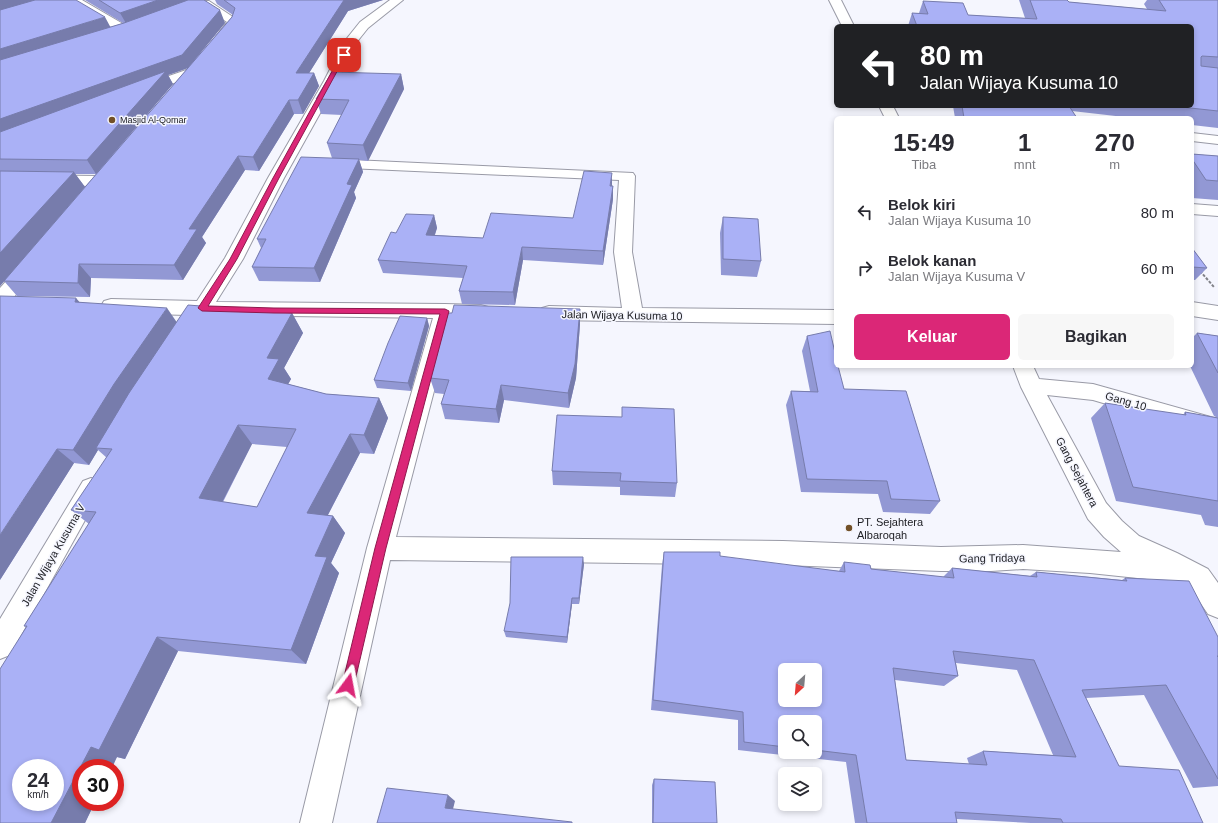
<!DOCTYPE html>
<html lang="id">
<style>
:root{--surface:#fff;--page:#f7f7f7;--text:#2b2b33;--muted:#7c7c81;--accent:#db2777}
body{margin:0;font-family:Arial,sans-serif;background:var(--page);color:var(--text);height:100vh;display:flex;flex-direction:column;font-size:15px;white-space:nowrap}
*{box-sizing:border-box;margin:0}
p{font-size:13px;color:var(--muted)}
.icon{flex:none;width:22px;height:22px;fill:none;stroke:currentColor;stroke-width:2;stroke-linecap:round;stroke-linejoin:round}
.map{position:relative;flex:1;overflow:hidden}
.panel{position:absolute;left:834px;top:116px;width:360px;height:252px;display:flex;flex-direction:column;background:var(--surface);border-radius:6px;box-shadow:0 2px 6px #0003}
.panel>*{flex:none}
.hud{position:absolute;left:834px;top:24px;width:360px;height:84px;border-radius:6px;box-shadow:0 2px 6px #0003;background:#202124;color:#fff;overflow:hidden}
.needle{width:26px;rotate:206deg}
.tools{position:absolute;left:778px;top:663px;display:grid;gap:8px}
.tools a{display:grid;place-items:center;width:44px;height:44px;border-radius:6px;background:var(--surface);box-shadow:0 2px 6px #0003;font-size:20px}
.speed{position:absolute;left:12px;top:759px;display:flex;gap:8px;font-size:20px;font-weight:700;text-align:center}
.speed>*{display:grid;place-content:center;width:52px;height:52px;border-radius:50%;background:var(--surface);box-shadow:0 2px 6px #0003;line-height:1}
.speed small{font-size:10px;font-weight:400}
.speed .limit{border:6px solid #d22;background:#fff;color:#111}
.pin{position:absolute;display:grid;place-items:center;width:34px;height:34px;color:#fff;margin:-17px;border-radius:8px;box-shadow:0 2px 6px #0006}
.me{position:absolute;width:44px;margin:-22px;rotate:13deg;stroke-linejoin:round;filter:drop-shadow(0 0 3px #0008)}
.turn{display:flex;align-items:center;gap:14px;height:84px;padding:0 20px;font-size:18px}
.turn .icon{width:52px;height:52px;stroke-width:2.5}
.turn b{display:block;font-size:28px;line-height:34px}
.eta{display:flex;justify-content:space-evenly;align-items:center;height:68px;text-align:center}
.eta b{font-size:24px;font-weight:700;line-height:28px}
.button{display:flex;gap:8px;margin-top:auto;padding:8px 20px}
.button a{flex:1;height:46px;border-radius:6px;background:var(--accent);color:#fff;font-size:16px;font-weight:700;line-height:46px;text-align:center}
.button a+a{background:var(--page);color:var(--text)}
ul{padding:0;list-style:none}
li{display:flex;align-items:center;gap:12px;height:56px;padding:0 20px}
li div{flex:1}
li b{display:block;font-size:15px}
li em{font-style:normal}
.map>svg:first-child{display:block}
</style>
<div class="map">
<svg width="1218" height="823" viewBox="0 0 1218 823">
<rect width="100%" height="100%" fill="#f5f6fe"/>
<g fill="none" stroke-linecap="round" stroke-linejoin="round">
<!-- minor casing -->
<g stroke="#999aa6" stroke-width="2">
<path id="minor" d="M68,0H82L130,28L132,31L130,34H122Z
M390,0H403L368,28L356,43L338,81L284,178L243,259L216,302L445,304L481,305L488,307L491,312L488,317L481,319L453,318L396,537L783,541L941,547L1023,545L1121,552L1104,537L1088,519L1021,387L1013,366H1033L1039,379L1093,384L1218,419V437L1093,400L1047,395L1106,503L1122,521L1139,536L1177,553L1208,569L1218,583V618L1208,614L1191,589L1147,579L1090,573L1023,569L991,571H941L783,565L390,560L332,823H300L367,548L433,318L208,315L202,324L195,326L188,324L185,319L188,315L111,313L104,311L101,306L104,301L111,299L197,301L225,258L268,178L324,81L344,42L360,22Z
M829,0H841L854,26H842Z
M201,1H209L239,21C237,28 228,40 222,45C219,47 216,46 213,46L211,43L227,22L201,5L199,3Z
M192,68L197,69L199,72L197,75L142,94L137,93L135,90L137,87Z
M879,106H893L899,118H885Z
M1192,133L1218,136V144L1192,141Z
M331,159L633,173L635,176L632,252L642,308L836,310V324L549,320L542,318L539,313L542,308L549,306L622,308L614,252L619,180L325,167L323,164L325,161Z
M0,175L102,176L108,178L110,181L108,184L102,186L0,185Z
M1192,204L1218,206V216L1192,214Z
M30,259L36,261L39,265L7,306L0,308V288L24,261Z
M1192,302L1218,306V320L1192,316Z
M91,478L99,481L103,488L99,495L10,655L0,659V619L83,481Z"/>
</g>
<!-- path -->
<path stroke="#818288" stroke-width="2" stroke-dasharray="3 1.5" stroke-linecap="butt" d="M1200,271L1214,287"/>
<!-- minor -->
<use href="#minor" fill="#fff" fill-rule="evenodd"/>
</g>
<!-- wall -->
<path fill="#9298d4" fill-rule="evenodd" d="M0,0L111,27L123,23L85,0H204L225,23L188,68L168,75L173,84L110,158L232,17L233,15L217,4L215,0H383L348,11L309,73H314L319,86L303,114H294L259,171L245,170L202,237L206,243L183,280L91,278L90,297L17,296L4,281L96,174H75L85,187L0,286Z
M1019,0H1067L1069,2L1147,9L1144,4L1147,0H1218V128L1192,125V118H1133L1072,111L1077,118H955L953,106H1192V26H908L912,13H919L923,1L968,15L1025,18Z
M401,74L404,89L368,161L359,160L363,172L354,192L356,198L320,282L259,281L252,267L261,248L257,239L332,158L327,143L342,115L321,114L316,99Z
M1192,154L1218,156V200L1192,198Z
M612,186H613V199L603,265L523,260L515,305L462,304L459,291L463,278L383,273L378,260L396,233L434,215L437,228L435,235L483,238L573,218Z
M723,217L761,261L757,277L721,275L720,233Z
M1192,248L1207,268L1195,280H1192Z
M80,302L177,322L292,313L303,333L284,368L291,379L288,384L326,394L379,398L388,418L374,454L360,453L328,515L333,516L345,533L331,563L339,573L306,664L178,651L125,759L117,757L81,802H95L85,823H0L26,627L24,626L89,524L71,510L107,458L98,450L89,465L74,463L0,580ZM252,444L287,447L257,507L223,502Z
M427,318L429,326L411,391L377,388L374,380Z
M580,324L576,378L569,408L504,400L499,423L445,419L441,404L444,394L435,393L430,378Z
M1197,333L1218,336V418L1214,416L1190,366H1192V338Z
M807,336L844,389L940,501L930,514L883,512L878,494L801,492L786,405L791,391H810L802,351Z
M1105,403L1183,415L1185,412L1218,418V527L1205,525L1201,515L1116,501L1091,418Z
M622,417L677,483L675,497L620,495V487L553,485L552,471Z
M664,552L839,571L844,562L871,569L943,577L952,568L1030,576L1036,572L1122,580L1125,578L1218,637V786L1193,788L1144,695L1086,698L1119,766L1203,823H1031L956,819L957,823H855L846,762L738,750V720L651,710L662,565ZM956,663L1017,670L1053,755L983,751L967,758L969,764L906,760L895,680L944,686L958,676ZM785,722H815V752H785Z
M584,564L579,604H572L567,643L506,637L504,631Z
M654,779L717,823H652V785Z"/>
<!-- shaded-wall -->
<path fill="#777cac" d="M0,0H48L0,13Z
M158,0H199L127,25L120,13Z
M344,0H383L348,11L301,86L296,73Z
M220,10L225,23L188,68L168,75L173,84L96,174L87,160L0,137V119Z
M105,17L112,30L0,65V49Z
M314,73L319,86L303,114L298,100Z
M401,74L404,89L368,161L363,145Z
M289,100L294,114L259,171L253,157Z
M238,156L245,170L202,237L206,243L183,280L174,265L189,229Z
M359,159L363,172L354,192L356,198L320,282L314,268L347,184Z
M74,172L85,187L0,286V253Z
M612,173V186H610Z
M613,186V199L603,265V251Z
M434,215L437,228L430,248L426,235Z
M522,247L523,260L515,305L513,292Z
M79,264L91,278L90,297L78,283Z
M76,298L89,313L75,302Z
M167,308L178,324L96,448L98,450L89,465L73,450L114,384Z
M580,309V324L576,378L569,408L568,393Z
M292,313L303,333L284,368L291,379L280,399L268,379L267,358Z
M427,318L429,326L411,391L408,383Z
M501,385L504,400L499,423L496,409Z
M379,398L388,418L374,454L364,435Z
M238,425L252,444L215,516L199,498Z
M350,434L360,453L320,530L307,513Z
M57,449L74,463L0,580V535Z
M333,516L345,533L331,563L339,573L306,664L291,650L315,556Z
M583,557L584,564L579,604V598Z
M572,598V604L567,643V637Z
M157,637L178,651L125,759L117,757L112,768H81V802H95L85,823H51L91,747Z
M448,795L455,801L452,813L445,808Z"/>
<!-- building -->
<path fill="#aab1f6" stroke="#777cac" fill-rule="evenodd" d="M35,0H76L105,17L0,49V10Z
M99,0H158L120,13Z
M188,0H204L220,10L182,55L0,119V60L124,23Z
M224,0H344L296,73H314L298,100H289L253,157L238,156L189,229H197L174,265L79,264L78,283L4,281L232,17L235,8Z
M1030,0H1067L1069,2L1166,11L1159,0H1218V57L1202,56L1201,57V66L1218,68V111L1172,106H1192V26H917L912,13L928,14L923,1L963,3L968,15L1037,19Z
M166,71L87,160L0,159V132Z
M332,72L401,74L363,145L327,143L349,100L316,99Z
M962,106H1069L1077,118H964Z
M1192,154L1218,156V181L1206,180L1192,159Z
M301,157L359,159L347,184L352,185L314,268L252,267L266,239H257Z
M0,171L74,172L0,253Z
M584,171L612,173L610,186H613L603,251L522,247L513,292L459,291L467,266L378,260L391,232L396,233L406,214L434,215L426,235L483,238L491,213L573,218Z
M723,217L758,219L761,261L723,259Z
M1192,248L1207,268L1192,267Z
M0,296L76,298L75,302L167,308L114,384L73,450L57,449L0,535Z
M188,305L292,313L267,358L279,359L268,379L326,394L379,398L364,435L350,434L307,513L333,516L315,556L327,557L291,650L157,637L99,750L91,747L51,823H0V669L27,626H24L96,512L71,510L112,449L96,448L129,393ZM238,425L296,429L257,507L199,498ZM21,768H55V802H21Z
M454,305L580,309L575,364L568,393L501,385L496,409L441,404L449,380L430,378L448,313H452Z
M400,316L427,318L408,383L374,380L388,343Z
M830,331L836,357V366H838L844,389L906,391L940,501L891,499L887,481L807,479L791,391L818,392L807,336Z
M1197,333L1218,336V373Z
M1105,403L1186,415L1185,412L1218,418V501L1133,487Z
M622,407L674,409L677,483L620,481L621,473L552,471L557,415L622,417Z
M664,552H720V556L845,572L844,562L870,565L871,569L954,578L952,568L1037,577L1036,572L1127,581L1125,578L1189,581L1218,637V656H1217L1218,657V779L1166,685L1082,690L1119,766L1179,770L1203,823H1063L1061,819L955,812L957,823H867L856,755L815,750V722H785V747L744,742L743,712L653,700ZM953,651L1034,660L1076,757L983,751L987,765L906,760L893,668L958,676ZM785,670H815V700H785Z
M511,557H583L579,598H572L567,637L504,631L510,603Z
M654,779L715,782L717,823H653Z
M387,788L448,795L445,808L572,822V823H377Z"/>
<!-- route -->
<path fill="#db2777" stroke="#8e194d" d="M344,53L346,55L279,178L237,259L208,306L274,308L445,309L449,311L386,548L354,685L353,689L348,691L344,689L342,685L375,548L440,314L274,313L202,311L198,308L230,259L273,178L341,55Z"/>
<!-- markers -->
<g fill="#725028" stroke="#f5f6fe" stroke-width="1.5">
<circle cx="112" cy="120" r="4"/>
<circle cx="849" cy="528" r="4"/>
</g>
<g text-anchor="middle" stroke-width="3" stroke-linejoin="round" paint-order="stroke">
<!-- far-poi labels -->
<g font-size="9" fill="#202126" stroke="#f5f6fe" text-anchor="start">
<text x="120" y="123">Masjid Al-Qomar</text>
</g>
<!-- street labels -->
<g font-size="11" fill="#202126" stroke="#f5f6fe">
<text transform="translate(622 315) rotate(1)" y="4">Jalan Wijaya Kusuma 10</text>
<text transform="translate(1126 401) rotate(16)" y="4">Gang 10</text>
<text transform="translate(1077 472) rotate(62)" y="4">Gang Sejahtera</text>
<text transform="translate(53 555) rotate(-60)" y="4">Jalan Wijaya Kusuma V</text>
<text transform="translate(992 558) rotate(-1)" y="4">Gang Tridaya</text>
</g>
<!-- poi labels -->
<g font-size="11" fill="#202126" stroke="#f5f6fe" text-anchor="start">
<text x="857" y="526">PT. Sejahtera<tspan x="857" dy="13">Albaroqah</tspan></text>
</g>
</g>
</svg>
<div class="tools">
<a><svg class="needle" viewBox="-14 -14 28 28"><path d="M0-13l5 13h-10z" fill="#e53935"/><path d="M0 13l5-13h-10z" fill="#7c7c81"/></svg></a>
<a><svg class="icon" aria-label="search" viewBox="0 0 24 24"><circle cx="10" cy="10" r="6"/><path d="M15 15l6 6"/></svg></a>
<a><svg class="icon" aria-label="layers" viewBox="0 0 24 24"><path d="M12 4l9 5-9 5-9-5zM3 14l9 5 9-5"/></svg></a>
</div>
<div class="speed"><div>24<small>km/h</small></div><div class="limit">30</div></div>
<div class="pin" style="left:344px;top:55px;background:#d93025"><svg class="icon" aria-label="arrive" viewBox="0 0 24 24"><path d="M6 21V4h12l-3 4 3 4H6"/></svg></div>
<svg class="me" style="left:348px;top:685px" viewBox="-20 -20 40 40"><path d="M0-17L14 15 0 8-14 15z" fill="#db2777" stroke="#fff" stroke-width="4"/></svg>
<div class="hud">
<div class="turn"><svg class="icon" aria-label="left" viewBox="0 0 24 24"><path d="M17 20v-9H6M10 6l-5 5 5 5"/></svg><div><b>80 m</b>Jalan Wijaya Kusuma 10</div></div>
</div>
<section class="panel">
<div class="eta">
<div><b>15:49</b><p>Tiba</p></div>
<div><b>1</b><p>mnt</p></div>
<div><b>270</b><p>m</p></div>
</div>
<ul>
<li><svg class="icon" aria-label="left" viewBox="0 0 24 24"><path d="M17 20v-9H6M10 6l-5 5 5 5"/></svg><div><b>Belok kiri</b><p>Jalan Wijaya Kusuma 10</p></div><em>80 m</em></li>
<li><svg class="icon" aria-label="right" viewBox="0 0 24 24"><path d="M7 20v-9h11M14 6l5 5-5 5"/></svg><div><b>Belok kanan</b><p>Jalan Wijaya Kusuma V</p></div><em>60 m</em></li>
</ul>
<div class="button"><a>Keluar</a><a>Bagikan</a></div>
</section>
</div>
